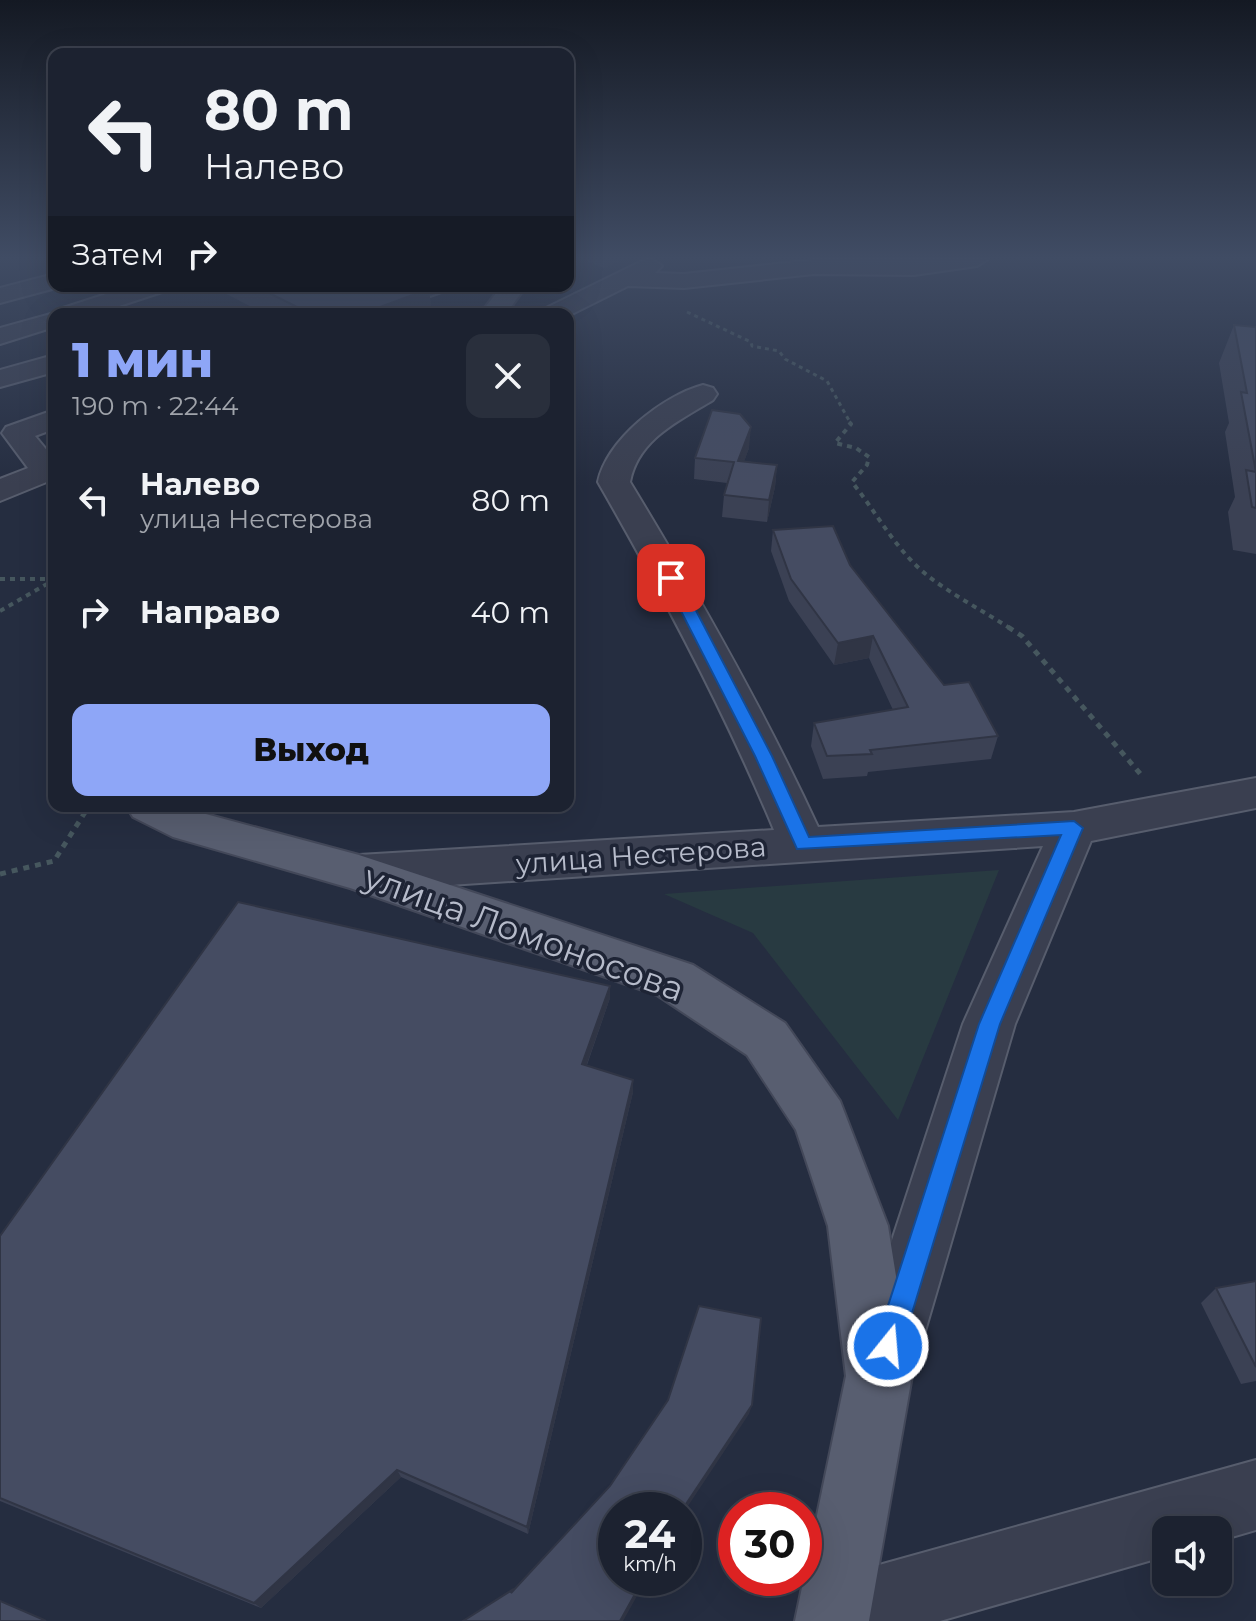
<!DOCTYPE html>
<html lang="ru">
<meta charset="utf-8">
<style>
:root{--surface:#1c2230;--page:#292f3c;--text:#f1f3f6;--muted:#a0a4ab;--line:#3a3f4c;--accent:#8ea6f7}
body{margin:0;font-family:Montserrat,sans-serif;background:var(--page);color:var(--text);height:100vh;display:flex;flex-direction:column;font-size:30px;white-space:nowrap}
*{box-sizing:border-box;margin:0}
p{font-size:26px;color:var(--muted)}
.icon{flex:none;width:44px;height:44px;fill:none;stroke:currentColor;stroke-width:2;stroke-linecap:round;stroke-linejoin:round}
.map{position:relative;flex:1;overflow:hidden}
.drawer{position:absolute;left:48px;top:308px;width:526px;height:504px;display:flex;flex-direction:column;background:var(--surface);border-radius:16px;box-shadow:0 8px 32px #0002,0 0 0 2px var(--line)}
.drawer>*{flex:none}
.banner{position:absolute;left:48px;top:48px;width:526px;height:244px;border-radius:16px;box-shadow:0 8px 32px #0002,0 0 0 2px var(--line);background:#1c2230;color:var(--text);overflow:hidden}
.tools{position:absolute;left:1152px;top:1516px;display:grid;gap:16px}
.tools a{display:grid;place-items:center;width:80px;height:80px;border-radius:16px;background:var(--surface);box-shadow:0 8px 32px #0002,0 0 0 2px var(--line);font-size:40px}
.speed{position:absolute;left:598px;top:1492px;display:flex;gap:16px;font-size:40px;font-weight:700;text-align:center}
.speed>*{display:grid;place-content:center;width:104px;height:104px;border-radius:50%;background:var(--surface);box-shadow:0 8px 32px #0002,0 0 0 2px var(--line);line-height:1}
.speed small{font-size:20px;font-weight:400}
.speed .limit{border:12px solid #d22;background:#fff;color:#111}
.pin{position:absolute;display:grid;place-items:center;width:68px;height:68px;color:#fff;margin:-34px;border-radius:16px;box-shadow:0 4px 12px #0006}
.me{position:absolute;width:88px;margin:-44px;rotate:17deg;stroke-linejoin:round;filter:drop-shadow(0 0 6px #0008)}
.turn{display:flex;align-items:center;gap:28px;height:168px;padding:0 24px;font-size:36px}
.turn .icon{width:104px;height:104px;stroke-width:2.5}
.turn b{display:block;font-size:56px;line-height:68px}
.then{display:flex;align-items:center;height:76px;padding:0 24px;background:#0003;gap:16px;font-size:30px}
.round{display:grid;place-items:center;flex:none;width:84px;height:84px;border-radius:16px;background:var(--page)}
.head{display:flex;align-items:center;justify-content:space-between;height:136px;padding:0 24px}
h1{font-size:48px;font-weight:800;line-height:60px;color:var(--accent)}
.action{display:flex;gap:16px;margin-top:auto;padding:16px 24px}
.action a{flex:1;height:92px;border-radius:16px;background:var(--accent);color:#111;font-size:32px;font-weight:800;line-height:92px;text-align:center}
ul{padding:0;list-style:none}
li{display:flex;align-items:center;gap:24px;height:112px;padding:0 24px}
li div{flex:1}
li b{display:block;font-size:30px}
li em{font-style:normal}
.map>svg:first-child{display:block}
</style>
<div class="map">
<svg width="1256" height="1621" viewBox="0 0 1256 1621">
<rect width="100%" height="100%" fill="#252d40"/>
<!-- green -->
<path fill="#283a41" d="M999,870L898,1120L753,933L664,894Z"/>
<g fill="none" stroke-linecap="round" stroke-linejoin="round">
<!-- minor casing -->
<g stroke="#575d6d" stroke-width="4">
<path id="minor" d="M652,259L662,266L655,273L684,274L814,260L988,259L977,266L914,275L814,274L684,288L628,286L568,316V314H540L544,309L642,261Z
M54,274V286H63L0,303V288Z
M131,286H168L165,291L95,314H54V327L0,344V328L58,312L60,309Z
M411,286H447L444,291L379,314H341L345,309Z
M54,355V372L0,387V370Z
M703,385L713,388L717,394L713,400C679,421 638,439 630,482C698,594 763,708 818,827L1074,812L1256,778V808L1091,841L1015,1024L916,1362L907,1385L884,1394L861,1385L852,1362L963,1024L1043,846L359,891L343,885L336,873L343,861L359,855L774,830C724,710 663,595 598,482C607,440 662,396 703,385Z
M54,410V429L35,436L54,459V479L0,501V479L28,468L2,433L6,427Z
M1256,1460V1530L1218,1541V1530H1166V1556L940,1621H802L799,1614L810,1588L836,1577Z"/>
</g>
<!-- major casing -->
<g stroke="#434859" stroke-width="4">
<path id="major" d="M497,286H521V293L506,314H480L497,292Z
M126,806H187L202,813L359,855L675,959L693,965L785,1023L840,1101L888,1226L912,1376L869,1621H795L846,1376L828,1226L796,1130L747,1055L657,995L350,888L173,837L133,817Z"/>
</g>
<!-- path-far2 -->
<path stroke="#46575e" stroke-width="3" stroke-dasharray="4 4" stroke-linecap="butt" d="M687,312L751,342L752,346L779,351L785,359L827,381L851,424"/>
<!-- path-far1 -->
<path stroke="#46575e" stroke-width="4" stroke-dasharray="5 5" stroke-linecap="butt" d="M849,422L851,424L835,443L856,448L869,457L867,465L852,482C876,512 893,545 922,571C948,593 982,610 1011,629
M0,579H54
M0,611L54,580"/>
<!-- path -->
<path stroke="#46575e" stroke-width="5" stroke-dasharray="6 6" stroke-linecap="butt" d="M1008,627L1022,636L1143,777
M0,874L54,861L89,806"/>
<!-- minor -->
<use href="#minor" fill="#3a3f50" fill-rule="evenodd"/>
<!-- major -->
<use href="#major" fill="#585e70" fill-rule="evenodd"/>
</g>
<!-- wall -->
<path fill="#3b4154" d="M582,259H623L604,268Z
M211,286H383V288L429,289L432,314H265Z
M1234,325L1255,327L1256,326V554L1233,550L1228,512L1235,497L1225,432L1229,423L1219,363Z
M749,448L744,461L777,465L775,487L767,522L722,517L724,495L727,483L694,479L695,458Z
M773,530L850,565L944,685L998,736L991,759L868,772L867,776L823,779L811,746L814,723L893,710L869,658L834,665L789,601L771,551Z
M610,986V998L587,1065L633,1080V1092L528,1534L401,1477L261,1608L0,1501V1236Z
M1256,1281V1381L1241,1384L1201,1303L1216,1288Z"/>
<!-- shaded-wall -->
<path fill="#303545" d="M604,259H623L604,268Z
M337,286H383L384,292L334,290Z
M429,289L432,314H361Z
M751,427L749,448L737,482L738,461Z
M777,465L775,487L767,522L769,500Z
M873,636L869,658L834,665L838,643Z
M610,986V998L583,1075L582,1064Z
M633,1080V1092L528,1534L527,1527Z
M752,1405L749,1414L684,1512V1510H682Z
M397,1470L401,1477L261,1608L254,1603Z
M644,1578H647L623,1621H620Z"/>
<!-- building -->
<path fill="#454c62" stroke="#303545" stroke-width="2" d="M255,286H337L334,290L375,291L390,286H423L429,289L361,314H311Z
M1234,325L1256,327V508L1252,507L1246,470L1256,472L1241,392L1247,393Z
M712,410L740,414L751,427L738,461L777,465L769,500L724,495L734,462L695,458Z
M833,526L850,565L944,685L969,682L998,736L870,750L872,754L827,756L814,723L908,707L873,636L838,643L791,579L773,530Z
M238,902L610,986L582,1064L633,1080L527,1527L397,1470L254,1603L0,1498V1236Z
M1256,1281V1367L1216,1288Z
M699,1306L761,1318L752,1405L682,1510H616V1578H644L620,1621H463L512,1590L511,1593L610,1486L668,1400Z
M0,1601L42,1619L46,1621H0Z"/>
<!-- sky -->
<linearGradient id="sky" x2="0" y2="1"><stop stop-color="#141923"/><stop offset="0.53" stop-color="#404c64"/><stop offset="1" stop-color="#404c64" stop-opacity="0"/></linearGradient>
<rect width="1256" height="486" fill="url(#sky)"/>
<!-- route -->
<path fill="#1a73e8" stroke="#114b97" stroke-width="2" d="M671,574L679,578L772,756L809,837L1074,821L1083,828L1000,1024L902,1346L898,1356L888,1360L879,1356L875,1346L979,1024L1061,835L797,849L755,756L664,578Z"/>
<g text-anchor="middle" stroke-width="7" stroke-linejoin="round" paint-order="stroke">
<!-- street labels -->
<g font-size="28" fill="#b6bbca" stroke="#1e2435">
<text transform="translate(641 855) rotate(-4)" y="10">улица Нестерова</text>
</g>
<!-- near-street labels -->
<g font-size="34" fill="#b6bbca" stroke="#1e2435">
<text transform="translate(524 933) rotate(20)" y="12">улица Ломоносова</text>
</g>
</g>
</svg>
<div class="tools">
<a><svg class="icon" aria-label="sound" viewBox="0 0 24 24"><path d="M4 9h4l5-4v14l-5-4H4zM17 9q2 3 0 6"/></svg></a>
</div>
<div class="speed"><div>24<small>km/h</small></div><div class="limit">30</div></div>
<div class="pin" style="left:671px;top:578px;background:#d93025"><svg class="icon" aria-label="arrive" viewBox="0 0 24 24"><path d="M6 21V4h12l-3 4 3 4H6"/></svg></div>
<svg class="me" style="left:888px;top:1346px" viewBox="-20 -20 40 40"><circle r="17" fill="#1a73e8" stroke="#fff" stroke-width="3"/><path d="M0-11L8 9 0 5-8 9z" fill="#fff"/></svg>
<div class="banner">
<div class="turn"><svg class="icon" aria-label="left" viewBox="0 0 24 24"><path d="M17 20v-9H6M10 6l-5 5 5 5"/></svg><div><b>80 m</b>Налево</div></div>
<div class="then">Затем<svg class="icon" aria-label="right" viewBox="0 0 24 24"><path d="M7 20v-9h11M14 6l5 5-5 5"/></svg></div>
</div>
<section class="drawer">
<div class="head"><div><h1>1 мин</h1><p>190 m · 22:44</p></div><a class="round"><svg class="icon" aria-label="close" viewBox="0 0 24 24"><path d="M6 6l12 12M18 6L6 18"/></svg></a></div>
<ul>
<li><svg class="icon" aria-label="left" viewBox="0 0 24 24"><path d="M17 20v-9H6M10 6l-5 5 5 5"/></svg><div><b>Налево</b><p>улица Нестерова</p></div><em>80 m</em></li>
<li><svg class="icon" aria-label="right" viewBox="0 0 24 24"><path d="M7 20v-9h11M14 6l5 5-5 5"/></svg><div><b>Направо</b></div><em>40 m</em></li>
</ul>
<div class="action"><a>Выход</a></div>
</section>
</div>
